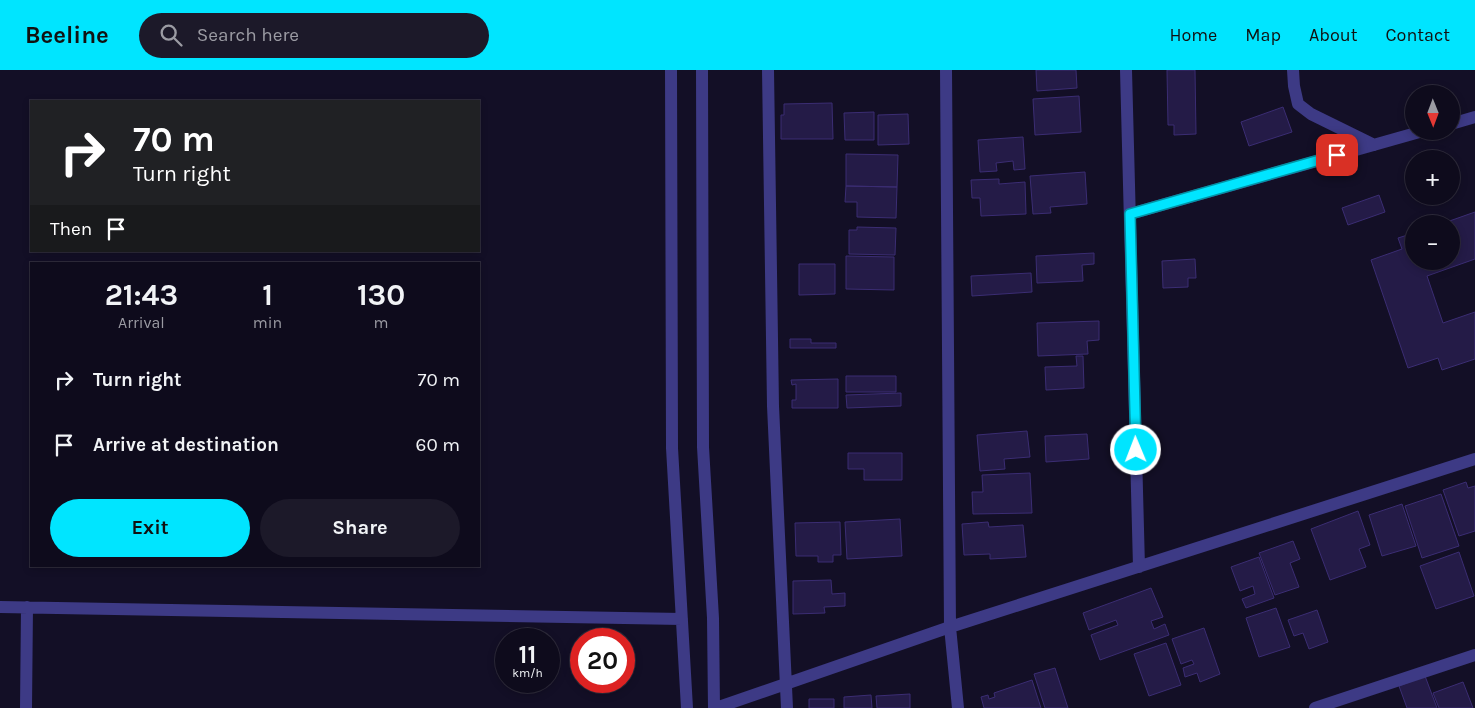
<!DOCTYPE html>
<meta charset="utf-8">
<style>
:root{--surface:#0e0b1c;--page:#1c1929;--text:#f1f3f6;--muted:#9b9ba3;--line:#2e2b3b;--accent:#00e5ff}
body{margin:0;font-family:Karla,sans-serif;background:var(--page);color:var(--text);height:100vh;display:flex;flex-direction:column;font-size:19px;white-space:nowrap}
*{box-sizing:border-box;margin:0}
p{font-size:16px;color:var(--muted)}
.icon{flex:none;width:28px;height:28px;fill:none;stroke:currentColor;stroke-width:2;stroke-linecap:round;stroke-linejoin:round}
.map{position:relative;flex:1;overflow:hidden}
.side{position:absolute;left:30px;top:192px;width:450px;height:305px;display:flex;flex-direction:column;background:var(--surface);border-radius:0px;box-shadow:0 2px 8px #0003,0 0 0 1px var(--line)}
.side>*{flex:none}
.hud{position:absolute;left:30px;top:30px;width:450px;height:152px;border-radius:0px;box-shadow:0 2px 8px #0003,0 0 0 1px var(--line);background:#202124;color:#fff;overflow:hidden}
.needle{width:32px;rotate:179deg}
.tools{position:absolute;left:1405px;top:15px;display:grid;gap:10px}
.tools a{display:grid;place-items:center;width:55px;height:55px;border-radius:50%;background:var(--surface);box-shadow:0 2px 8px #0003,0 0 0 1px var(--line);font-size:25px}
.speed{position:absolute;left:495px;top:558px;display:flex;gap:10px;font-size:25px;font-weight:700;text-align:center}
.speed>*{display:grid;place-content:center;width:65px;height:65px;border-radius:50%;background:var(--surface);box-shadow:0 2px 8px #0003,0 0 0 1px var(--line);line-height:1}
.speed small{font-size:12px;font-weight:400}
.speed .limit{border:8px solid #d22;background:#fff;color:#111}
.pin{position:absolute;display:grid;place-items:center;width:42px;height:42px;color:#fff;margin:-21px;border-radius:10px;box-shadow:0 2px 8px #0006}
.me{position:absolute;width:55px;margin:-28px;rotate:359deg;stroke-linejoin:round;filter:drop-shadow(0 0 4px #0008)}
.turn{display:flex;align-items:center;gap:18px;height:105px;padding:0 20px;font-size:22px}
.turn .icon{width:65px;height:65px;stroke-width:2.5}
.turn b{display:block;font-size:35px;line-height:42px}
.then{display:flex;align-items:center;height:48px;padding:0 20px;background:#0003;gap:10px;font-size:19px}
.eta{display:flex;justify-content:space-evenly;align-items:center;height:85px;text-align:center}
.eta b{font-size:30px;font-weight:700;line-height:35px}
.cta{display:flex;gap:10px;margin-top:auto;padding:10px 20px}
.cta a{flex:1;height:58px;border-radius:30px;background:var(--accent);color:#111;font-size:20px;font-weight:700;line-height:58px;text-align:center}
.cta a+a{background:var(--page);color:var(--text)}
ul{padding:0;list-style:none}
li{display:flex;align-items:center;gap:15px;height:65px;padding:0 20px}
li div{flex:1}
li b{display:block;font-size:19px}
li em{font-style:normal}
header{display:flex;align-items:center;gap:30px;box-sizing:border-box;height:70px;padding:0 25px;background:var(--accent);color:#111}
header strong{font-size:24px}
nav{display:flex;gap:28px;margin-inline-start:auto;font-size:18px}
.search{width:350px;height:45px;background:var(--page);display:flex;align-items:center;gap:12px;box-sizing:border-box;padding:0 18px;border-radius:28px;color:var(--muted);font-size:19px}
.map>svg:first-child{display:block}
</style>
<header>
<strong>Beeline</strong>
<div class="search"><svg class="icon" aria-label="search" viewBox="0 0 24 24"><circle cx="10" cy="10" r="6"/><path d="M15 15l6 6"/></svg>Search here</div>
<nav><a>Home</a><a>Map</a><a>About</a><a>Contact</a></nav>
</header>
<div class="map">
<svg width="1475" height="638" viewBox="0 0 1475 638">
<rect width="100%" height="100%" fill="#130f26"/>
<!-- building -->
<path fill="#241b47" stroke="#3b2d73" d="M1036,0H1076L1077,18L1037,21Z
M1167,0H1195L1196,64L1174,65V55H1168Z
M1079,26L1081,62L1035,65L1033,29Z
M832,33L833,69H781V45H784V34Z
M1283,37L1292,62L1249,76L1241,52Z
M874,42V70H845L844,43Z
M908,44L909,74L878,75V45Z
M1023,67L1025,99L1014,100L1013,91L996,93L997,101L980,102L978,70Z
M846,84L898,85L897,117L846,116Z
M1085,102L1087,134L1050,137L1051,143L1033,144L1030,106Z
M999,109V114L1025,112L1026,144L981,146L980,128H972L971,110Z
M846,116L897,117L896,148L857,147V132H845Z
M1379,125L1385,142L1348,155L1342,138Z
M1475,142V189L1427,206L1443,253L1475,242V289L1442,300L1438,288L1408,298L1371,190L1402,179L1398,168L1414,163V191H1451V154H1441Z
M857,157L896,158L895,185L849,184V160H857Z
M1094,183V194L1082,195L1083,211L1037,213L1036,186Z
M846,186L894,187V220L846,219Z
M1195,189L1196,208H1188V217L1163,218L1162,191Z
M799,194H835V224L799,225Z
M1031,203L1032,222L972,226L971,206Z
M1099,251V270L1087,271L1088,284L1038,286L1037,253Z
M790,269H811V273H836V278H790Z
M1076,286H1083L1084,318L1046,320L1045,297L1077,296Z
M846,306H896V322H846Z
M838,309V338H792V330H796V314L792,315L791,310Z
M901,323V336L847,338L846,325Z
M1027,361L1030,387L1004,389L1005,399L980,401L977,365Z
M1087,364L1089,389L1046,392L1045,366Z
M848,383H902V410H864V399H848Z
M1030,403L1032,443L973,444L972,422H983L982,405Z
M1466,412L1468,418L1475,416V461L1459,466L1443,420Z
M1441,424L1459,476L1422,488L1405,436Z
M1402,434L1416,476L1382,486L1369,445Z
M1358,441L1370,475L1359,479L1366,497L1330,510L1311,459Z
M900,449L902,486L847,489L845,452Z
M840,452L841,485H833V492H818V486H796L795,453Z
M988,452L989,457L1023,455L1026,487L990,489V484L964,485L962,454Z
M1293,471L1300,489L1290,493L1299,517L1275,525L1259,483Z
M1459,482L1474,526L1436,539L1420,496Z
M1259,487L1274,528L1246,538L1242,529L1255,524L1253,516L1240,521L1231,497Z
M831,510L832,524L845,523V536L824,537L825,543L793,544V511Z
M1151,518L1163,547L1151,551L1154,559L1165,554L1169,565L1100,590L1091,565L1118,555L1116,550L1089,560L1083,543Z
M1276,538L1290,577L1259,587L1246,548Z
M1317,540L1328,572L1309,579L1303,563L1294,566L1288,550Z
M1204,558L1220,604L1200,612L1197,603L1185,607L1183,598L1194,594L1192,590L1181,594L1172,569Z
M1166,573L1181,615L1149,626L1134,584Z
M1055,598L1068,638H1045L1034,604Z
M1425,606L1437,638H1407L1399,616Z
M1032,610L1041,638H984L981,627L988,625L989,629L995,627L994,623Z
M1463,612L1473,638H1439L1433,623Z
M910,624V638H877L876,626Z
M871,625L872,638H844V627Z
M809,629H834V638H809Z"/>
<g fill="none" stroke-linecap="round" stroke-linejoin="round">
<!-- minor -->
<path stroke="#3d3a85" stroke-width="12" d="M671,0L672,378L687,638
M702,0L703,377L713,548L714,638
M768,0L773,336L787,638
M946,0L950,557L958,638
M1126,0L1139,497
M1293,0L1294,16L1298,34L1311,44L1374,75
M1451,54L1475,47
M1130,144L1423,61
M0,537L682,549
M26,638L27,537
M716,638L950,557L1475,389
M1315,638L1475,585"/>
</g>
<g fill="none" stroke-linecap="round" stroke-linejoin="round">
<!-- route casing -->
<g stroke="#0095a6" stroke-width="12">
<path id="route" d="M1136,380L1130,144L1337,85"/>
</g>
<!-- route -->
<use href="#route" stroke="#00e5ff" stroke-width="9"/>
</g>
</svg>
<div class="tools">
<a><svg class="needle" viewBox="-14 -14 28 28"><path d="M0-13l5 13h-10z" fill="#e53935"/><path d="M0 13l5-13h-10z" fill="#9b9ba3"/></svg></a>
<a>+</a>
<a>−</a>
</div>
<div class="speed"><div>11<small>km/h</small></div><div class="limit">20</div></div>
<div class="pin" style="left:1337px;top:85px;background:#d93025"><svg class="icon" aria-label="arrive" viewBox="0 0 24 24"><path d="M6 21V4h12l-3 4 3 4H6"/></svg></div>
<svg class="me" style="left:1136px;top:380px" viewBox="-20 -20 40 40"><circle r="17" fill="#00e5ff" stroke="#fff" stroke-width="3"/><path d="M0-11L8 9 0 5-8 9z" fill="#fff"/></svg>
<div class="hud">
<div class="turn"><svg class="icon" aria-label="right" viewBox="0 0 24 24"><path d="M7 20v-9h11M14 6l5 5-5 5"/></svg><div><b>70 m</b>Turn right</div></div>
<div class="then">Then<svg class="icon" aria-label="arrive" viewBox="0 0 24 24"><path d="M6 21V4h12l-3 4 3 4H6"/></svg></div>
</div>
<section class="side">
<div class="eta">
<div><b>21:43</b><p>Arrival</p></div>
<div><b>1</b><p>min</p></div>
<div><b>130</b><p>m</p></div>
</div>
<ul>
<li><svg class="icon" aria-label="right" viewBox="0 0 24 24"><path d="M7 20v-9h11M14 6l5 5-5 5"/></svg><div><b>Turn right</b></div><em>70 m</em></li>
<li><svg class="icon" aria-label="arrive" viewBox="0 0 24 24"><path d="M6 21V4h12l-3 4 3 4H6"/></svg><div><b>Arrive at destination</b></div><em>60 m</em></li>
</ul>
<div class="cta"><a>Exit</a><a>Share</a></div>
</section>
</div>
